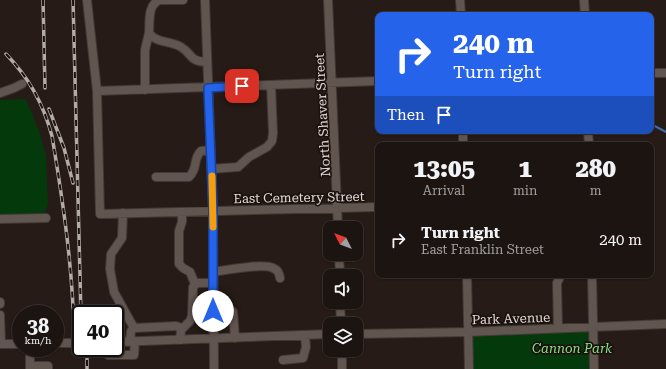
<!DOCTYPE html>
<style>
:root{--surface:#1c1410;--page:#29211e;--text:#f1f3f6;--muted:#a09e9f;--line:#3a3330}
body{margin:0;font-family:"Roboto Serif",serif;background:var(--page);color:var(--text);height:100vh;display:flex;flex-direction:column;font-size:15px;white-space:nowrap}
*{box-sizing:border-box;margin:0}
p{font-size:13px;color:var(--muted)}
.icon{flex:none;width:22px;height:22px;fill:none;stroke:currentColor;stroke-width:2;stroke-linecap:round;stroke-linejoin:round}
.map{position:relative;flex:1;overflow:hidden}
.sheet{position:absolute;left:375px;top:142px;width:279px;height:136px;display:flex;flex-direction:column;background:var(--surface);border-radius:8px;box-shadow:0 1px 3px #0004,0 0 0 1px var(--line)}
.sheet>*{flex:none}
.banner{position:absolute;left:375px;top:12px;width:279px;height:122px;border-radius:8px;box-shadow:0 1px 3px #0004,0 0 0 1px var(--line);background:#2563eb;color:#fff;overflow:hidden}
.needle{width:26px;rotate:312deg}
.tools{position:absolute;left:323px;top:221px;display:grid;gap:8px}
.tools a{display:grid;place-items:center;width:40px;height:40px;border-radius:8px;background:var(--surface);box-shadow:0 1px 3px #0004,0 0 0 1px var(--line);font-size:20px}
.speed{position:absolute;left:12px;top:305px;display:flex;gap:8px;font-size:20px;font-weight:700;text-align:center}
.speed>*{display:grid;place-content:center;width:52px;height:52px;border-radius:50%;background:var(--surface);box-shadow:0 1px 3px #0004,0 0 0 1px var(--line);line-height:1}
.speed small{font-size:10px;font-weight:400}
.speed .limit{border:2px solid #111;border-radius:6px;background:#fff;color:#111}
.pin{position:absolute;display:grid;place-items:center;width:34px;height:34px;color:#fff;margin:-17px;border-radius:8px;box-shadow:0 2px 6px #0006}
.me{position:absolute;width:44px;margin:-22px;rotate:0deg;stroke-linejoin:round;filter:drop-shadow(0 0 3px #0008)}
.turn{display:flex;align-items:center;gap:14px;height:84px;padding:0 12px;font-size:18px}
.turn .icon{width:52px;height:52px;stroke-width:2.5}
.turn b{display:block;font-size:28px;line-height:34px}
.then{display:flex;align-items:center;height:38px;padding:0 12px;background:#0003;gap:8px;font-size:15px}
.eta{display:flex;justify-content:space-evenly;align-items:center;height:68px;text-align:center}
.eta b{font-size:24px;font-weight:800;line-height:28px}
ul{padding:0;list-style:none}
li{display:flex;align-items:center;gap:12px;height:60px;padding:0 12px}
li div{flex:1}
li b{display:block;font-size:15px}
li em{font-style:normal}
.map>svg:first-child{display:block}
</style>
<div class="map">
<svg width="666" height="369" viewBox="0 0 666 369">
<rect width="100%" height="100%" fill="#261b16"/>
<!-- green -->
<path fill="#04390b" d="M26,99L39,131L46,155L48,204L45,213L0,215V100Z
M593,327L594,369H469L468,332Z"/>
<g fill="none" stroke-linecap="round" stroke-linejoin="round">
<!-- stream -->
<path stroke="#3f6caf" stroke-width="2" d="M651,124L666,132"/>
<!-- minor casing -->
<g stroke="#413936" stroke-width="10">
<path id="minor" d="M87,0L97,91L100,214L378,207
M183,0C176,0 166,0 160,0C147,4 150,23 149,33C157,44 170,40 181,47C194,55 188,61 207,62
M205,0L213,211L214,369
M328,0L338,228
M460,0L461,15
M584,0L585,15
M651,73H666
M145,90V50L149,33
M97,91L378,81
M0,93L14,88L22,84
M463,131V145
M588,131L589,145
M211,169L238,167L249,157L267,147L272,141L273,133L271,85
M156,177H189C199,167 192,160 201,151L211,150
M182,212V222L179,231V264L183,268L190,272L195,284
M123,213L122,238L111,254L110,269L114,292L134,328
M0,219L46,218
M339,254L340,276
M213,272C226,270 263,263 273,268C278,270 279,273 280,278
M467,275L469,369
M592,275L594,369
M340,302L341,324
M0,304V302
M213,311L233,312L235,338
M0,315L1,344
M558,328L557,283L561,275
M356,334L468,332L666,324
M180,340L181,330L190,321L192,316L193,287L197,283H213
M115,342L330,334
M130,342L131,331L134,328L176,326L179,327L181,330
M55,343H81
M0,344H21
M30,348V369
M108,348V355H134L135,342
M342,350V369
M283,360L303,358L306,347L305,335
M30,366H48V369"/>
</g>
<!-- minor -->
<use href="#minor" stroke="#61554f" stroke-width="8"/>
<!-- rail casing -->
<g stroke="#b3aba7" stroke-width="3.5">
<path id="rail" d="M43,0L45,88
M73,0L81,316
M6,54C29,78 43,103 52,136C63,202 73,268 74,336
M49,109L64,148L73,183
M87,348V369"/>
</g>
<!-- rail -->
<use href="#rail" stroke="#1c120e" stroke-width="2" stroke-dasharray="6" stroke-linecap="butt"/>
</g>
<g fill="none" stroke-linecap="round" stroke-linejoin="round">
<!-- route casing -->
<g stroke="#184099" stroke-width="10">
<path id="route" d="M213,311V211L208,88L242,86"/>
</g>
<!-- route -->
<use href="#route" stroke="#2563eb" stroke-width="7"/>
<!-- slow -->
<path stroke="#f59e0b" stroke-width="7" d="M212,176L213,227"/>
</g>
<g text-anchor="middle" stroke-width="3.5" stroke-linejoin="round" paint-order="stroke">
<!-- street labels -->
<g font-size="13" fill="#e1d9d6" stroke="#1c120e">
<text transform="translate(322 115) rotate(-93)" y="5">North Shaver Street</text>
<text transform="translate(299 197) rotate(-1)" y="5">East Cemetery Street</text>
<text transform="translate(511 318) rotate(-2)" y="5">Park Avenue</text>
</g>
<!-- park labels -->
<g font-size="13" font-style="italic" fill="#87e089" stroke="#1c120e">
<text x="572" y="353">Cannon Park</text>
</g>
</g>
</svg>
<div class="tools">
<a><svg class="needle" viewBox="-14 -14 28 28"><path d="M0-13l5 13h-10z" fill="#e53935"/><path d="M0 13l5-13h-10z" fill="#a09e9f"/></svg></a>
<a><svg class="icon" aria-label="sound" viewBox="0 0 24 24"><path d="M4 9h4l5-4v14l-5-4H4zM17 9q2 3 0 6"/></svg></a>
<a><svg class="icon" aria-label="layers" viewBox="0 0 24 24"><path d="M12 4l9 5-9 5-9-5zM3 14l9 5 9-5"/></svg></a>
</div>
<div class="speed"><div>38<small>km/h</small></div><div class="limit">40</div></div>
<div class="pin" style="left:242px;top:86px;background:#d93025"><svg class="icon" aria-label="arrive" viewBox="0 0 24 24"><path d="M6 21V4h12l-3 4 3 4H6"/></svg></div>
<svg class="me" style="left:213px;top:311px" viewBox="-20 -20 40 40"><circle r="19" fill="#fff"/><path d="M0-13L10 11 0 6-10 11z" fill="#2563eb"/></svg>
<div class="banner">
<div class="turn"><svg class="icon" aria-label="right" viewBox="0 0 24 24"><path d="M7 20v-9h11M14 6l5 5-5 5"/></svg><div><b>240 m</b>Turn right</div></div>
<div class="then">Then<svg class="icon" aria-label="arrive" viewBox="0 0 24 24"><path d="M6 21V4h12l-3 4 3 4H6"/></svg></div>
</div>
<section class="sheet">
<div class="eta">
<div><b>13:05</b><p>Arrival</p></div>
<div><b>1</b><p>min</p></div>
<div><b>280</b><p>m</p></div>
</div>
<ul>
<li><svg class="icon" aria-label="right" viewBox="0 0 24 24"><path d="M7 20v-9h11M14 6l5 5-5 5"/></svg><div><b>Turn right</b><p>East Franklin Street</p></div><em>240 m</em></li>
</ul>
</section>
</div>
